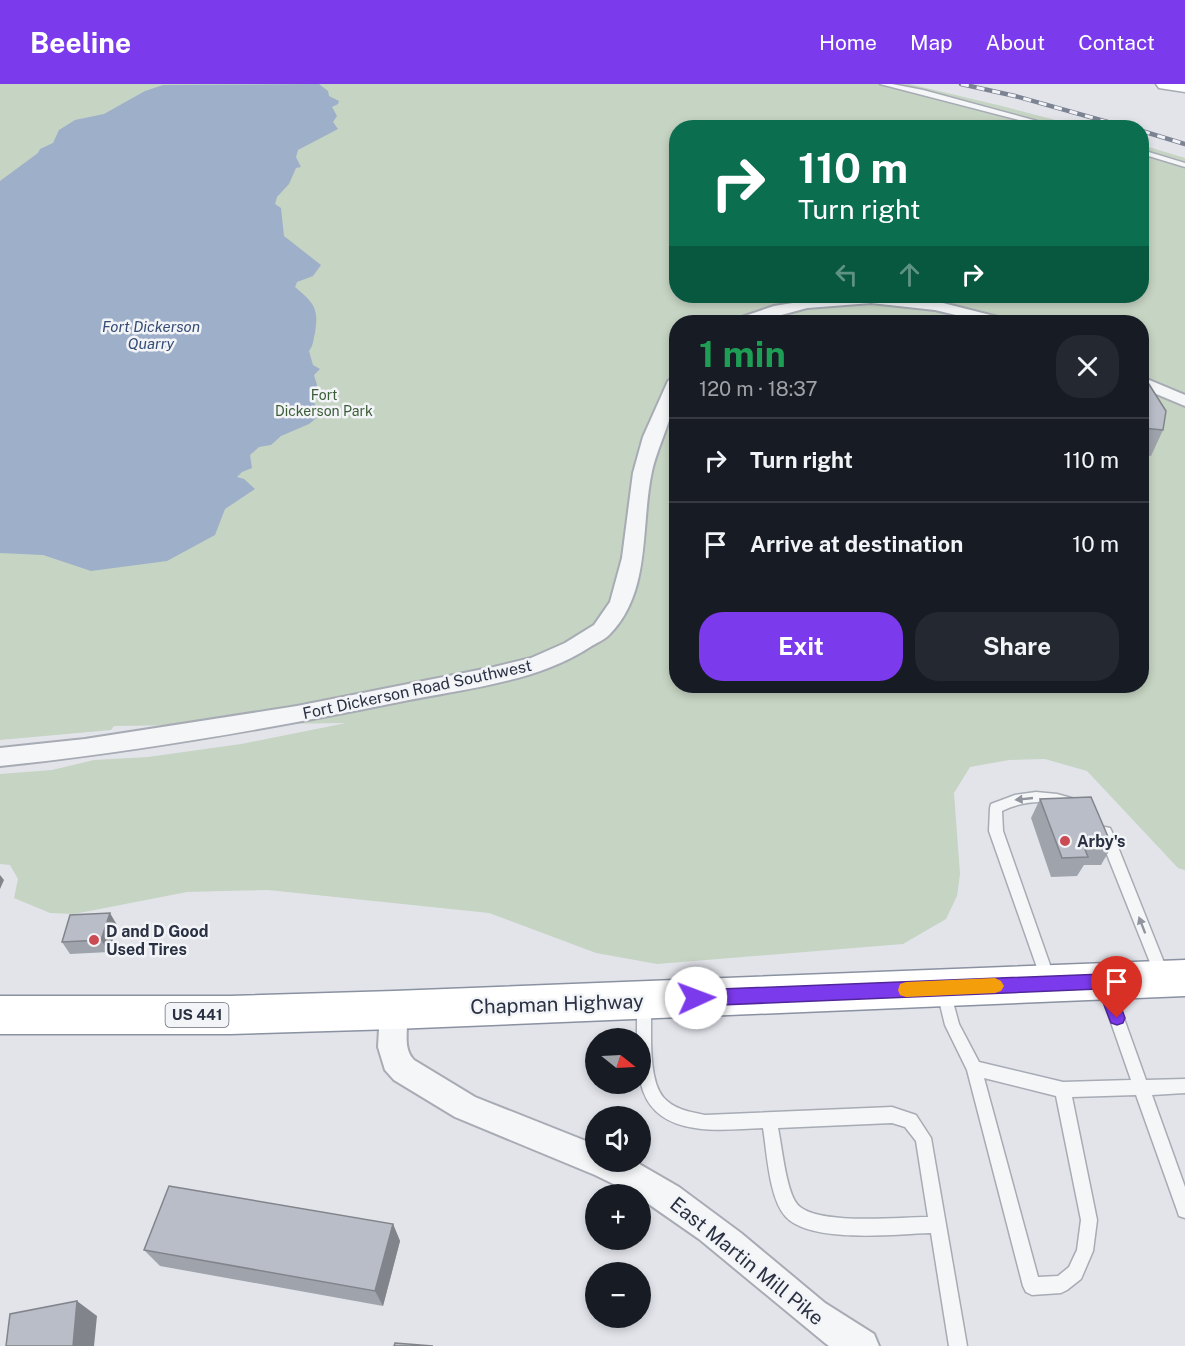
<!DOCTYPE html>
<meta charset="utf-8">
<style>
:root{--surface:#171b24;--page:#242831;--text:#f1f3f6;--muted:#9ea1a6;--line:#363941;--accent:#7c3aed}
body{margin:0;font-family:"Public Sans",sans-serif;background:var(--page);color:var(--text);height:100vh;display:flex;flex-direction:column;font-size:22px;white-space:nowrap}
*{box-sizing:border-box;margin:0}
p{font-size:20px;color:var(--muted)}
.icon{flex:none;width:33px;height:33px;fill:none;stroke:currentColor;stroke-width:2;stroke-linecap:round;stroke-linejoin:round}
.map{position:relative;flex:1;overflow:hidden}
.panel{position:absolute;left:669px;top:231px;width:480px;height:378px;display:flex;flex-direction:column;background:var(--surface);border-radius:24px;box-shadow:0 3px 9px #0003}
.panel>*{flex:none}
.hud{position:absolute;left:669px;top:36px;width:480px;height:183px;border-radius:24px;box-shadow:0 3px 9px #0003;background:#0b6e4f;color:#fff;overflow:hidden}
.needle{width:39px;rotate:108deg}
.tools{position:absolute;left:585px;top:944px;display:grid;gap:12px}
.tools a{display:grid;place-items:center;width:66px;height:66px;border-radius:50%;background:var(--surface);box-shadow:0 3px 9px #0003;font-size:30px}
.pin{position:absolute;display:grid;place-items:center;width:51px;height:51px;color:#fff;margin:-62px -26px;border-radius:50% 50% 50% 0;rotate:-45deg;box-shadow:0 0 6px #0007}
.pin .icon{rotate:45deg}
.me{position:absolute;width:66px;margin:-33px;rotate:88deg;stroke-linejoin:round;filter:drop-shadow(0 0 4px #0008)}
.turn{display:flex;align-items:center;gap:21px;height:126px;padding:0 30px;font-size:27px}
.turn .icon{width:78px;height:78px;stroke-width:2.5}
.turn b{display:block;font-size:42px;line-height:51px}
.lanes{display:flex;align-items:center;height:57px;padding:0 30px;background:#0003;justify-content:center;gap:30px;direction:ltr}
.lanes .off{opacity:.35}
.round{display:grid;place-items:center;flex:none;width:63px;height:63px;border-radius:24px;background:var(--page)}
.overview{display:flex;align-items:center;justify-content:space-between;height:102px;padding:0 30px}
h1{font-size:36px;font-weight:700;line-height:45px;color:#1e9e55}
.button{display:flex;gap:12px;margin-top:auto;padding:12px 30px}
.button a{flex:1;height:69px;border-radius:24px;background:var(--accent);color:#fff;font-size:24px;font-weight:700;line-height:69px;text-align:center}
.button a+a{background:var(--page);color:var(--text)}
ul{padding:0;list-style:none}
li{display:flex;align-items:center;gap:18px;height:84px;padding:0 30px;border-top:2px solid var(--line)}
li div{flex:1}
li b{display:block;font-size:22px}
li em{font-style:normal}
header{display:flex;align-items:center;gap:36px;box-sizing:border-box;height:84px;padding:0 30px;background:var(--accent);color:#fff}
header strong{font-size:28px}
nav{display:flex;gap:33px;margin-inline-start:auto;font-size:21px}
.map>svg:first-child{display:block}
</style>
<header>
<strong>Beeline</strong>
<nav><a>Home</a><a>Map</a><a>About</a><a>Contact</a></nav>
</header>
<div class="map">
<svg width="1185" height="1262" viewBox="0 0 1185 1262">
<rect width="100%" height="100%" fill="#e2e4ea"/>
<!-- green -->
<path fill="#c6d4c3" fill-rule="evenodd" d="M0,0H909L1006,23L1082,43L676,44V212H1142V61L1185,74V786L1178,784L1087,687L1045,675L1009,676L970,683L954,709L960,790L957,812L946,835L903,860L657,880L596,869L489,829L268,806L187,808L74,830L50,829L14,814L18,795L10,781L0,780V690L52,686L94,676L148,673L241,660L346,639L114,642L111,646L0,656ZM676,238H1142V602H676Z"/>
<!-- water -->
<path fill="#9eafc9" d="M319,0L328,7L329,12L339,17L338,20L332,23L337,32L333,38L338,45L298,66L296,73L301,83L296,84L289,100L277,113L275,120L281,124L284,152L321,181L313,192L297,198L295,203C314,219 319,224 315,249C313,256 314,260 309,267L313,281L320,285L314,291L317,301L312,317L315,320L319,332L309,340L281,352L271,361L259,363L250,371L252,384L242,388L237,393L244,395L255,405L225,425L215,451L167,477L91,487L43,471L0,469V97L38,69L40,65L53,59L59,46L75,36L104,30L145,7L163,1Z"/>
<g fill="none" stroke-linecap="round" stroke-linejoin="round">
<!-- lane casing -->
<g stroke="#a7abb4" stroke-width="3">
<path id="lane" d="M880,0H892L923,6L1063,44H1050Z
M1142,66L1185,79V83L1142,70Z
M1036,708L1057,710L1082,717L1083,721L1082,725C1074,727 1067,722 1059,720C1040,716 1020,718 1002,727L1003,747L1055,895L1053,900L1048,902L1043,900L1041,895L989,747L990,724L991,720L1015,711Z
M1105,743L1110,744L1112,748L1169,891L1167,896L1162,898L1157,896L1155,891L1098,748L1100,744Z
M1105,894L1110,896L1112,901L1146,996L1185,995V1009L1152,1011L1185,1103V1134L1179,1132L1177,1126L1136,1011L1072,1013L1097,1136L1093,1167L1081,1195L1067,1206L1061,1209L1032,1211L1026,1208L1023,1202L967,986L945,941L937,908L939,903L944,901L949,903L959,940L979,978L1063,998L1131,996L1098,901L1100,896ZM984,994L1056,1012L1081,1136L1077,1166L1069,1183L1058,1192L1038,1193Z
M644,913L649,915L651,920C652,944 647,993 663,1013C673,1025 690,1028 705,1031L892,1023L916,1031L931,1054L967,1262H949L931,1149C895,1150 812,1160 786,1133C769,1115 767,1068 763,1044C720,1046 654,1055 641,1000C638,986 640,968 640,954H637V920L639,915ZM892,1039L905,1043L916,1057L928,1133C899,1133 815,1142 797,1120C786,1106 782,1063 778,1044Z"/>
</g>
<!-- street casing -->
<g stroke="#a7abb4" stroke-width="4">
<path id="street" d="M836,212H903L935,217L1006,235L1008,238H985L935,226L871,219L807,224L756,238H734L736,235L774,222Z
M676,292C680,323 659,356 652,387C640,442 652,508 609,551C604,556 596,559 590,563C535,599 462,605 399,618C267,645 134,668 0,682V664L85,655L297,622L494,583L531,574L565,559L594,541L610,518L622,474L633,389L643,353L668,297Z
M1142,293L1185,311V322L1142,304Z
M394,913L404,917C413,937 399,960 414,976L475,1013L596,1061V1077H634L679,1103L741,1149L825,1219L874,1250L879,1262H829L825,1259L699,1155L640,1114V1110H634L595,1091L455,1033L394,996L385,986L378,963L380,926L384,917Z"/>
</g>
<!-- secondary casing -->
<g stroke="#a7abb4" stroke-width="3">
<path id="secondary" d="M1156,0H1185V8L1159,4Z"/>
</g>
<!-- highway casing -->
<g stroke="#8a91a0" stroke-width="3">
<path id="highway" d="M1185,876V912L394,945L230,950H0V912H230L394,907Z"/>
</g>
<!-- lane -->
<use href="#lane" fill="#f5f6f8" fill-rule="evenodd"/>
<!-- street -->
<use href="#street" fill="#f5f6f8" fill-rule="evenodd"/>
<!-- secondary -->
<use href="#secondary" fill="#fff" fill-rule="evenodd"/>
<!-- highway -->
<use href="#highway" fill="#fff" fill-rule="evenodd"/>
<!-- rail casing -->
<g stroke="#7c8393" stroke-width="4.5">
<path id="rail" d="M961,0L1015,12L1129,44
M1142,47L1185,60"/>
</g>
<!-- rail -->
<use href="#rail" stroke="#f2f4f7" stroke-width="3" stroke-dasharray="8" stroke-linecap="butt"/>
</g>
<!-- wall -->
<path fill="#9fa3ab" d="M1142,293L1163,346L1151,372L1142,371Z
M1040,715L1112,762L1101,781H1084L1077,792L1051,793L1031,734Z
M117,841L109,868L70,870L62,858Z
M393,1140L400,1157L383,1222L160,1182L144,1166Z"/>
<!-- shaded-wall -->
<path fill="#82848b" d="M0,791L4,796L0,805Z
M110,829L117,841L109,868L101,856Z
M393,1140L400,1157L383,1222L375,1207Z
M77,1217L97,1232L94,1262H73Z"/>
<!-- building -->
<path fill="#b9bdc7" stroke="#82848b" stroke-width="1.5" d="M1142,293L1145,294L1166,327L1163,346L1142,344Z
M1091,713L1112,762L1084,763L1088,773L1062,774L1040,715Z
M110,829L101,856L62,858L70,831Z
M169,1102L393,1140L375,1207L144,1166Z
M77,1217L73,1262H6L10,1230Z
M395,1259L433,1262H394Z"/>
<!-- one-way arrows -->
<defs><path id="oneway-solid" d="M-6-.8H1V-3.2L6.5 0L1 3.2V.8H-6Z" transform="scale(1.5)"/></defs>
<g fill="#90949d">
<use href="#oneway-solid" transform="translate(1024 715) rotate(174)"/>
<use href="#oneway-solid" transform="translate(1142 841) rotate(-111)"/>
</g>
<!-- route -->
<path fill="#7c3aed" stroke="#51269a" stroke-width="1.5" d="M1104,890L1110,892L1125,934L1123,939L1117,941L1111,939L1098,905L696,922L691,919L688,914L691,909L696,906Z"/>
<!-- slow -->
<path fill="#f59e0b" d="M995,894L1001,897L1004,902L1001,907L995,909L906,913L900,911L898,906L900,900L906,898Z"/>
<!-- markers -->
<g fill="#cb4b54" stroke="#f2f4f7" stroke-width="2">
<circle cx="1065" cy="757" r="6"/>
<circle cx="94" cy="856" r="6"/>
</g>
<g text-anchor="middle" stroke-width="5" stroke-linejoin="round" paint-order="stroke">
<!-- far-park labels -->
<g font-size="14" fill="#3c5d38" stroke="#f2f4f7">
<text x="324" y="316">Fort<tspan x="324" dy="16">Dickerson Park</tspan></text>
</g>
<!-- far-water labels -->
<g font-size="15" font-style="italic" fill="#354c74" stroke="#f2f4f7">
<text x="151" y="248">Fort Dickerson<tspan x="151" dy="17">Quarry</tspan></text>
</g>
<!-- shield labels -->
<rect fill="#f2f4f7" stroke="#666c78" stroke-width="1.5" x="165.5" y="919" width="63" height="24" rx="4.5"/>
<g font-size="15" font-weight="bold" fill="#2a3142">
<text x="197" y="936">US 441</text>
</g>
<!-- street labels -->
<g font-size="16" fill="#2a3142" stroke="#f2f4f7">
<text transform="translate(417 605) rotate(-12)" y="6">Fort Dickerson Road Southwest</text>
</g>
<!-- poi labels -->
<g font-size="16" font-weight="bold" fill="#2a3142" stroke="#f2f4f7" text-anchor="start">
<text x="1077" y="763">Arby's</text>
<text x="106" y="853">D and D Good<tspan x="106" dy="18">Used Tires</tspan></text>
</g>
<!-- near-street labels -->
<g font-size="20" fill="#2a3142" stroke="#f2f4f7">
<text transform="translate(557 920) rotate(-2)" y="7">Chapman Highway</text>
<text transform="translate(747 1177) rotate(39)" y="7">East Martin Mill Pike</text>
</g>
</g>
</svg>
<div class="tools">
<a><svg class="needle" viewBox="-14 -14 28 28"><path d="M0-13l5 13h-10z" fill="#e53935"/><path d="M0 13l5-13h-10z" fill="#9ea1a6"/></svg></a>
<a><svg class="icon" aria-label="sound" viewBox="0 0 24 24"><path d="M4 9h4l5-4v14l-5-4H4zM17 9q2 3 0 6"/></svg></a>
<a>+</a>
<a>−</a>
</div>
<div class="pin" style="left:1117px;top:934px;background:#d93025"><svg class="icon" aria-label="arrive" viewBox="0 0 24 24"><path d="M6 21V4h12l-3 4 3 4H6"/></svg></div>
<svg class="me" style="left:696px;top:914px" viewBox="-20 -20 40 40"><circle r="19" fill="#fff"/><path d="M0-13L10 11 0 6-10 11z" fill="#7c3aed"/></svg>
<div class="hud">
<div class="turn"><svg class="icon" aria-label="right" viewBox="0 0 24 24"><path d="M7 20v-9h11M14 6l5 5-5 5"/></svg><div><b>110 m</b>Turn right</div></div>
<div class="lanes"><svg class="icon off" aria-label="left" viewBox="0 0 24 24"><path d="M17 20v-9H6M10 6l-5 5 5 5"/></svg><svg class="icon off" aria-label="ahead" viewBox="0 0 24 24"><path d="M12 20V5M6 11l6-6 6 6"/></svg><svg class="icon" aria-label="right" viewBox="0 0 24 24"><path d="M7 20v-9h11M14 6l5 5-5 5"/></svg></div>
</div>
<section class="panel">
<div class="overview"><div><h1>1 min</h1><p>120 m · 18:37</p></div><a class="round"><svg class="icon" aria-label="close" viewBox="0 0 24 24"><path d="M6 6l12 12M18 6L6 18"/></svg></a></div>
<ul>
<li><svg class="icon" aria-label="right" viewBox="0 0 24 24"><path d="M7 20v-9h11M14 6l5 5-5 5"/></svg><div><b>Turn right</b></div><em>110 m</em></li>
<li><svg class="icon" aria-label="arrive" viewBox="0 0 24 24"><path d="M6 21V4h12l-3 4 3 4H6"/></svg><div><b>Arrive at destination</b></div><em>10 m</em></li>
</ul>
<div class="button"><a>Exit</a><a>Share</a></div>
</section>
</div>
